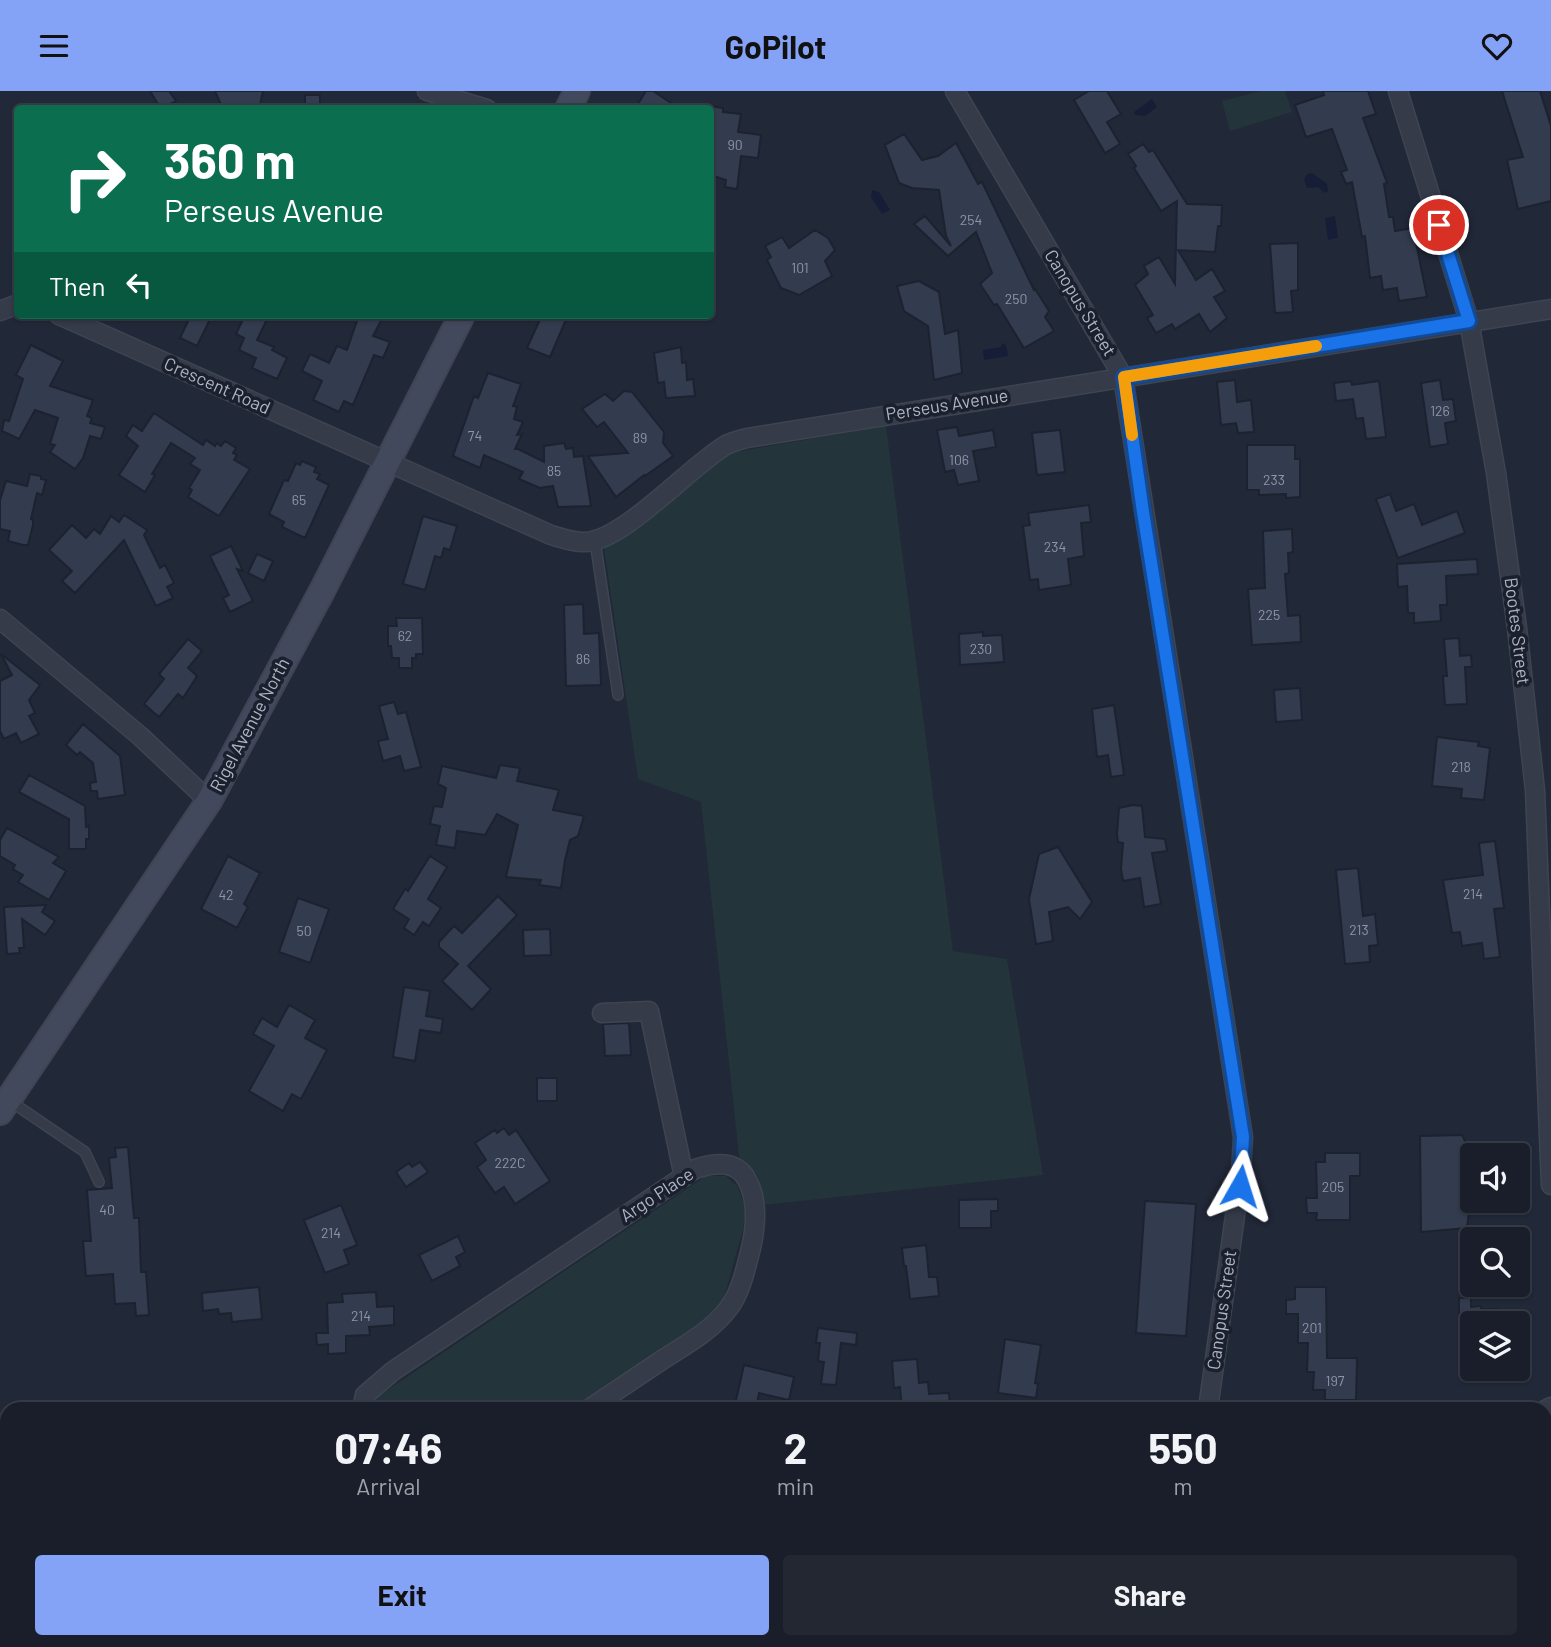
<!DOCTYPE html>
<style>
:root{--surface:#191e2a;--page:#222732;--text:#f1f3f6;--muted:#9fa2a8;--line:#373c47;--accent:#84a2f6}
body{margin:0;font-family:Barlow,sans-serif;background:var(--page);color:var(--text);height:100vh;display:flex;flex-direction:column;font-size:26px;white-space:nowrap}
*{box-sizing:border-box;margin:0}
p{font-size:23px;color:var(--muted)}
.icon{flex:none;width:38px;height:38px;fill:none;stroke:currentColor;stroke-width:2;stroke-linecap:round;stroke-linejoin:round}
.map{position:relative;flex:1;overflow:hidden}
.sheet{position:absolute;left:0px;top:1311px;width:1552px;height:247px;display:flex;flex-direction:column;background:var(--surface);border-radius:21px 21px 0 0;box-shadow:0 2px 5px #0004,0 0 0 2px var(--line)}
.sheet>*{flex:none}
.top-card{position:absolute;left:14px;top:14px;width:700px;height:214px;border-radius:7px;box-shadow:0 2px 5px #0004,0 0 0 2px var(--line);background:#0b6e4f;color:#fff;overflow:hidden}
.controls{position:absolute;left:1460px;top:1052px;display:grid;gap:14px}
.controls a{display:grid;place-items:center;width:70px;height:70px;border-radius:7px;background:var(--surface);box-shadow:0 2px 5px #0004,0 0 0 2px var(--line);font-size:35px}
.pin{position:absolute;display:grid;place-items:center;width:60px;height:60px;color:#fff;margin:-30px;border:4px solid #fff;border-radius:50%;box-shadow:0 2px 7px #0007}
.me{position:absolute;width:77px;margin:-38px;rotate:6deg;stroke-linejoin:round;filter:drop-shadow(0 0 5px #0008)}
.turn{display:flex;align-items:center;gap:24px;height:147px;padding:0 35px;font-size:32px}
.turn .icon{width:91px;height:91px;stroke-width:2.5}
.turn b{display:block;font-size:49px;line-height:60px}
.then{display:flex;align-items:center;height:66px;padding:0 35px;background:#0003;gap:14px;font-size:26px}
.eta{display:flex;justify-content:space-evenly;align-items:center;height:119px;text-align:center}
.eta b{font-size:42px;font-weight:700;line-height:49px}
.primary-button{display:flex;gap:14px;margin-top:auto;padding:14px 35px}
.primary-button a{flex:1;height:80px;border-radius:7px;background:var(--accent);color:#111;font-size:28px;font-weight:700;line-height:80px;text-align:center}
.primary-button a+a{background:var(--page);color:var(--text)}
header{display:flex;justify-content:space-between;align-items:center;height:91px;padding:0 35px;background:var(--accent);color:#111;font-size:32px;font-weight:700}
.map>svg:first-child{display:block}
</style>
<header><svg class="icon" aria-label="menu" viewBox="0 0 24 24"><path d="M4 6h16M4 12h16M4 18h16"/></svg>GoPilot<svg class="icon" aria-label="heart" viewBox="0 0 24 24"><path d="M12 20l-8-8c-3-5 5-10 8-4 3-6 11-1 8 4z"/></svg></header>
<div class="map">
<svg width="1551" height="1556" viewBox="0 0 1551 1556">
<rect width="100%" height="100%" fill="#212838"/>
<!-- green -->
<path fill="#23343a" d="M1261,0H1285L1292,21L1230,40L1222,10Z
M886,335L953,860L1007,868L1043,1084L763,1114L758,1085L739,1065L701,711L638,688L604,457L729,362Z
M706,1085H726L737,1095L746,1117L743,1139L723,1210L689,1242L577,1318H373L377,1306Z
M1551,1343V1411L1545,1416V1348Z
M1312,1551H1391L1385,1556H1306Z"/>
<!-- water -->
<path fill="#151e36" d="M1152,8L1157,16L1145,25L1135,24L1134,21Z
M1312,82L1327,93L1328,100L1325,102L1318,96L1307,97L1304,88L1307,83Z
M872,99L879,101L890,119L882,123L871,106Z
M1335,125L1338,147L1328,149L1325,127Z
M1002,252L1006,254L1008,265L984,269L983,259L1001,256Z"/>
<!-- building -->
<path fill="#333c4f" stroke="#1c222f" stroke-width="2" d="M150,0H169L176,10L161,18Z
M215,0H263L259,18H223Z
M646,0H653L680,18H635Z
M1089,0H1107L1121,23L1107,31L1120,53L1105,62L1074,9Z
M1323,0H1368L1376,23L1363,27L1387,92L1384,93L1389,126H1393L1395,140L1413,137L1427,206L1399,210L1397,197L1383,199L1381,185L1370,187L1365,145L1362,146L1352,91L1346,93L1341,81L1347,79L1332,38L1306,46L1295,14L1324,4Z
M1502,0H1540L1551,35V110L1518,118L1507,69L1523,66Z
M305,4H320V18H305Z
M710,15L723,17V21L741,23L738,41L761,44L758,67L741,65L737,98L725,96L726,89L710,84Z
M904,43L922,69L938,65L956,52L978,93L982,91L1034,199L1035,198L1049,220L1045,226L1054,240L1024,257L997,213L994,214L980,193L992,182L976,141L948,165L914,133L925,125L951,155L946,145L939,99L912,97L899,92L885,54Z
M1143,53L1149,61L1153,59L1187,113L1222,114L1221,135H1218L1215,161L1178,159L1196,189L1212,178L1225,200L1214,206L1227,227L1210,241L1199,223L1175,238L1172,233L1156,242L1147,227L1153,224L1135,194L1148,183L1144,175L1159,166L1175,193L1177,110L1161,120L1134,77L1136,75L1128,63Z
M815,139L828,147L835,159L825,170L832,185L799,204L781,197L767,169L771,166L765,155L782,146L789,157Z
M1298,152V199L1291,200L1293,221L1275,222L1270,153Z
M919,190L939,201L945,243L958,239L962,282L934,289L928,235L904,220L897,195Z
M191,224H212L197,255L180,247Z
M245,224H269L257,249L274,256L272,259L287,267L277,288L252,277L256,267L239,259L244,247L236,243Z
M359,224H384L373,245L390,251L383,267L374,264L353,314L344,310L339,321L313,309L322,290L302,280L310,263L329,272L337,255L347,259Z
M542,224H568L550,266L527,257Z
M31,254L63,270L50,295L93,309L87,325L92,327L90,332L105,336L101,348L90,345L83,367L75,378L50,361L55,354L50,353L58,327L35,319L19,348L2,340L4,329L9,330L23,288L16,284Z
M681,256L682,272L686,271L687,289L693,288L695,305L666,307L664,291L658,292L654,262Z
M488,282L521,293L513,315L517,316L514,328L523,331L517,344L522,343L515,358H518L544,371V355L564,352L566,358L573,357L574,366L583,365L591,415L558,416L553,395L540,397L519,388L523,381L484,364L480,377L453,365L474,305L478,307Z
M1235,289L1237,311L1251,309L1254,341L1238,342L1236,332L1221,334L1217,291Z
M1440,289L1443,309L1453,308L1456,330L1445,332L1448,353L1430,356L1421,292Z
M1351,290L1352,294L1379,290L1386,346L1366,348L1363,327L1356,328L1353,308L1336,310L1334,292Z
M624,300L632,301L664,341L663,352L673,365L645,385L644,384L616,406L588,365L628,362L604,331L597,336L582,318L605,303L613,310Z
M154,322L203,354L206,349L215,355L217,352L221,355L225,350L236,357L233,362L237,364L234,369L250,378L219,425L188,406L192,399L189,397L200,379L190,373L195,367L171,352L152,383L155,384L145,401L119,384L138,355L126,345L133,334L142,340Z
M957,336L959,345L993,339L996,356L973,360L979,390L958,394L954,379L945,381L937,339Z
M1060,339L1065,381L1037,384L1032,342Z
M1247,354H1295V368H1300V406L1286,407V403L1259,404V399H1247Z
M302,370L316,376L314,381L320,383L317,388L329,394L305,447L282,436L284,431L269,423L284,389L288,390L296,372L300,374Z
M30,383L41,385V388L46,389L42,404L37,402L31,428L33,429V434L28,454H23L8,450L10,440L0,438V409L6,390L27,395Z
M1390,403L1396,420L1414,413L1422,434L1457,420L1465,442L1398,467L1376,408Z
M1089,414L1091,431L1081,432L1084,465L1068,468L1071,494L1039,499L1038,488L1030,489L1023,435L1030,434L1028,422Z
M124,424L147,439L144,444L160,477L165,474L174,492L167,496L173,507L156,515L124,449L75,502L62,490L72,480L49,459L72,434L86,447L94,438L100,443L111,425L119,431Z
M423,425L457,435L450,459L444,457L441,467L435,465L425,499L403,493Z
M1292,438L1293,461L1288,462L1289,482L1285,483L1288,525L1300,524L1301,551L1252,554L1248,498L1265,497L1263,440Z
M231,455L243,480L237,478L253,510L230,521L223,507L229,504L210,465Z
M257,463L273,470L264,490L248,482Z
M1477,468L1478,483L1446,485L1447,514H1440L1441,530L1414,532V522H1408L1407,495L1398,496L1397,473Z
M583,513L584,543L599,542L601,594L566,595L564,514Z
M396,527H422L423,563H416V567H412V577H399V567H392L391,555H388V535H397Z
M983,541V545L1002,544L1004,571L960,574L959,543Z
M1459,547L1460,565L1471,564L1472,576H1465L1467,613L1445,614L1443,585H1447L1444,548Z
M188,548L202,560L188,577L197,585L183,607L178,603L159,626L144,613L164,588L159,583Z
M1,563L40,594L29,609L35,622L29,625L39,643L21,652L16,642L4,648L0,640V590L12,584Z
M1300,597L1302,629L1276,631L1274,599Z
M394,611L398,623L406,621L421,676L404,680L400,665L383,670L378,650L388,648L379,615Z
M1114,614L1124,684L1111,686L1108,664L1097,666L1092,618Z
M83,633L120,665L125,704L98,708L97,700H91L90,692L96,691L93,672L80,661L77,664L66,654Z
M1437,646L1479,651L1478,655L1490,657L1484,709L1461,707L1462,698L1432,695Z
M500,674L520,677L517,690L559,699L553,719L584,725L578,745L570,749L565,769L561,797L539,794L541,789L506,786L518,734L497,723L485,744L457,740L455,757L436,754L440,735L430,733L434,715L442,716L446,697L438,693L442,675L496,687Z
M29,684L85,715L86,736L89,735V748H86V758H69V728L19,701Z
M1133,714L1142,715L1145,746L1165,748L1167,760L1152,762L1161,813L1144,816L1140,787L1123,790L1121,778L1123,752L1118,751L1117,743L1119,717Z
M7,737L59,766L53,772L66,780L49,809L18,791L23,784L13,778L15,774L0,765V749Z
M1495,750L1504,817L1494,818L1500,866L1484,868L1482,852L1462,855L1460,841L1452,842L1443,789L1483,784L1479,752Z
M1058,756L1092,811L1080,828L1068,816L1049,821L1053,850L1036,853L1029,808L1039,763Z
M228,765L260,782L244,813L248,816L237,837L201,818Z
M430,765L447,776L428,808L441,817L429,835L423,831L414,844L404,837L409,828L393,818L405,798L408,800Z
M1358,777L1363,825L1375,823L1378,854L1369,855L1370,871L1345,873L1336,779Z
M498,805L517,824L468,875L491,898L472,919L442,890L458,873L439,856V851L454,835L462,842Z
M298,807L329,818L310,872L279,861Z
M46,814L42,821L55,830L45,844L22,828L24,857H19L20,862L7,863L4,816Z
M550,838L551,864L524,865L523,839Z
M404,896L430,900L426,925L443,928L441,942L420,939L415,970L393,966Z
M289,914L315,929L305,947L327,959L301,1008L292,1003L283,1020L249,1000L274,955L253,943L262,927L277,936Z
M629,932L631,964L605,965L603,933Z
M537,987H557V1010H537Z
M504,1037L509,1044L516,1039L550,1090L515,1113L504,1096L495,1102L477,1076L486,1069L475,1052L495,1039L497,1042Z
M1462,1044L1472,1064V1096L1467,1137L1421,1141L1420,1045Z
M128,1056L134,1127H139L141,1181H146L149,1224L136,1225L135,1212L115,1213L113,1183L86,1185L83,1150H91L87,1099L112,1097L109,1067L116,1066L115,1057Z
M1325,1062H1360V1085H1350V1129H1316L1317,1122H1307L1306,1107H1317L1316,1071H1325Z
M420,1071L428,1081L406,1096L396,1081L409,1072L412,1076Z
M998,1108V1120H991V1137H959V1109Z
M1145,1110L1196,1113L1186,1245L1136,1242Z
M341,1114L357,1154L344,1159L349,1173L325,1182L304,1129Z
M458,1145L465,1161L456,1166L460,1175L432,1190L419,1164Z
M926,1154L929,1186H937L939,1205L910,1208L906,1175H904L902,1157Z
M259,1196L262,1228L232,1231L231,1222L219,1223L218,1218L203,1220L202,1202Z
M1295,1196H1326L1327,1267H1357L1356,1309H1325V1299H1313L1314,1281H1307L1308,1252H1298V1223H1286V1209L1295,1208Z
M376,1201L377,1216L394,1215V1234L369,1236L370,1244L346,1245V1262L328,1263V1253L317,1254L316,1242H328L327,1212L343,1211L342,1203Z
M1459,1207H1471V1216L1481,1215V1218H1498V1232H1472V1259H1459Z
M818,1237L857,1242L856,1254L841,1252L836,1294L821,1293L824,1271L818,1270L820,1252H816Z
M1005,1248L1041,1254L1035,1292L1038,1293L1036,1307L998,1302Z
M917,1268L919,1292L928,1291L929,1303L949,1302L950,1318H902L900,1296L894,1297L892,1270Z
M744,1274L794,1286L789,1309L759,1302L756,1318H734Z"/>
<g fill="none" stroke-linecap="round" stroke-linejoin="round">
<!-- service casing -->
<g stroke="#3e4452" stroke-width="12">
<path id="service" d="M595,450L618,604
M10,1010L85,1061L99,1091
M17,1550L18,1556"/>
</g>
<!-- minor casing -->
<g stroke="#3e4452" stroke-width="21">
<path id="minor" d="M427,0L487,18
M955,0L1123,286L1243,1046L1241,1082L1208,1318
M1398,0L1469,230L1496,382L1517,537L1535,699L1551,1094
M0,220L18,213
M59,224L551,444C561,447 572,451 583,451C621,453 690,375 726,354C732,351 740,349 747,347L1551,218
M0,528L140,645L209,710
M602,922L649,920L684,1086
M362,1318L365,1304L393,1280L695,1078C713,1072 736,1068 747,1089C758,1109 756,1135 751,1157C746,1176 741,1202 728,1218C712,1239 687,1253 665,1267C640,1284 614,1301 589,1318
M1545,1319L1551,1316
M1545,1389L1551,1384
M0,1541L7,1539
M455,1550L457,1556
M1010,1556L1011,1550
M1092,1556L1099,1550
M1352,1556L1359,1550"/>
</g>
<!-- secondary casing -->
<g stroke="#3e4452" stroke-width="28">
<path id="secondary" d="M568,18L577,0
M0,1021L209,710L322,500L462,224"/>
</g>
<!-- service -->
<use href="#service" stroke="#353b49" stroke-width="9"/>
<!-- minor -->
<use href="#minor" stroke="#353b49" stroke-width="18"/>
<!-- secondary -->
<use href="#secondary" stroke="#43495c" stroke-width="24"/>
</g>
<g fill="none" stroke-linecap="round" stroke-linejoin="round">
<!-- route casing -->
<g stroke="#114b97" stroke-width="18">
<path id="route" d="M1240,1095L1243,1046L1143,421L1124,286L1469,230L1439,134"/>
</g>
<!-- route -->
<use href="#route" stroke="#1a73e8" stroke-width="12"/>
<!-- slow -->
<path stroke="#f59e0b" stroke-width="12" d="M1132,344L1124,286L1316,255"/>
</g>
<g text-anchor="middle" stroke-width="7" stroke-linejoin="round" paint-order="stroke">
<!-- number labels -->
<g font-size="14" fill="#8f95a6">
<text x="735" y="59">90</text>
<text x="971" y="134">254</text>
<text x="800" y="182">101</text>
<text x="1016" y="213">250</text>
<text x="1440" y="325">126</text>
<text x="475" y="350">74</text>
<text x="640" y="352">89</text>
<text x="959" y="374">106</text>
<text x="554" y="385">85</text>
<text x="1274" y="394">233</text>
<text x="299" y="414">65</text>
<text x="1055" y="461">234</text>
<text x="1269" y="529">225</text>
<text x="405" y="550">62</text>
<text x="981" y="563">230</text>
<text x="583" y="573">86</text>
<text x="1461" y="681">218</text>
<text x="1473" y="808">214</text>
<text x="226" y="809">42</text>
<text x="1359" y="844">213</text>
<text x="304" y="845">50</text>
<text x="510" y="1077">222C</text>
<text x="1333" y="1101">205</text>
<text x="107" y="1124">40</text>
<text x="331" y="1147">214</text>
<text x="361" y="1230">214</text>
<text x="1312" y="1242">201</text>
<text x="1335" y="1295">197</text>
</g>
<!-- street labels -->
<g font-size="18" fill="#b0b5c5" stroke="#1a202d">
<text transform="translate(1080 212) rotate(59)" y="6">Canopus Street</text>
<text transform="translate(217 295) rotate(24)" y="6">Crescent Road</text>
<text transform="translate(947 314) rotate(-9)" y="6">Perseus Avenue</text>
<text transform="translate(1517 540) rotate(83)" y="6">Bootes Street</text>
<text transform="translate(250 634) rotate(-62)" y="6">Rigel Avenue North</text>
<text transform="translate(657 1104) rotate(-33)" y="6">Argo Place</text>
<text transform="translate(1222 1219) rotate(-82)" y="6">Canopus Street</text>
</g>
</g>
</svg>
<div class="controls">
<a><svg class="icon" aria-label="sound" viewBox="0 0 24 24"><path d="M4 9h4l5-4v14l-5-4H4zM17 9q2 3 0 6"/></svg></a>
<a><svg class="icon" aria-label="search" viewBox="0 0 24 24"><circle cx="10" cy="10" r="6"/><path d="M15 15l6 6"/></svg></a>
<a><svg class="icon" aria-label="layers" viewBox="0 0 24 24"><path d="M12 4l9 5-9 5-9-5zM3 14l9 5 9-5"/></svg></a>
</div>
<div class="pin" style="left:1439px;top:134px;background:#d93025"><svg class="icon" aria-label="arrive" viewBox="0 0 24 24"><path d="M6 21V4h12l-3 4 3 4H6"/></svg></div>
<svg class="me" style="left:1240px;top:1095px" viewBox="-20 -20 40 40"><path d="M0-17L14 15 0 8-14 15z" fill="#1a73e8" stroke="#fff" stroke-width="4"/></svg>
<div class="top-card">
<div class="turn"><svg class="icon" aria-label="right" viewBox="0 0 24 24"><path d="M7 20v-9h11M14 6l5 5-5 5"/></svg><div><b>360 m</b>Perseus Avenue</div></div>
<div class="then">Then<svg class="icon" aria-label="left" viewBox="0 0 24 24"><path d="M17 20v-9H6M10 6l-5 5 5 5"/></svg></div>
</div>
<section class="sheet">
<div class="eta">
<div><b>07:46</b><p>Arrival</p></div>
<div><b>2</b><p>min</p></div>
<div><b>550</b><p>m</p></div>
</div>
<div class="primary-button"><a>Exit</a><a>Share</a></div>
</section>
</div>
